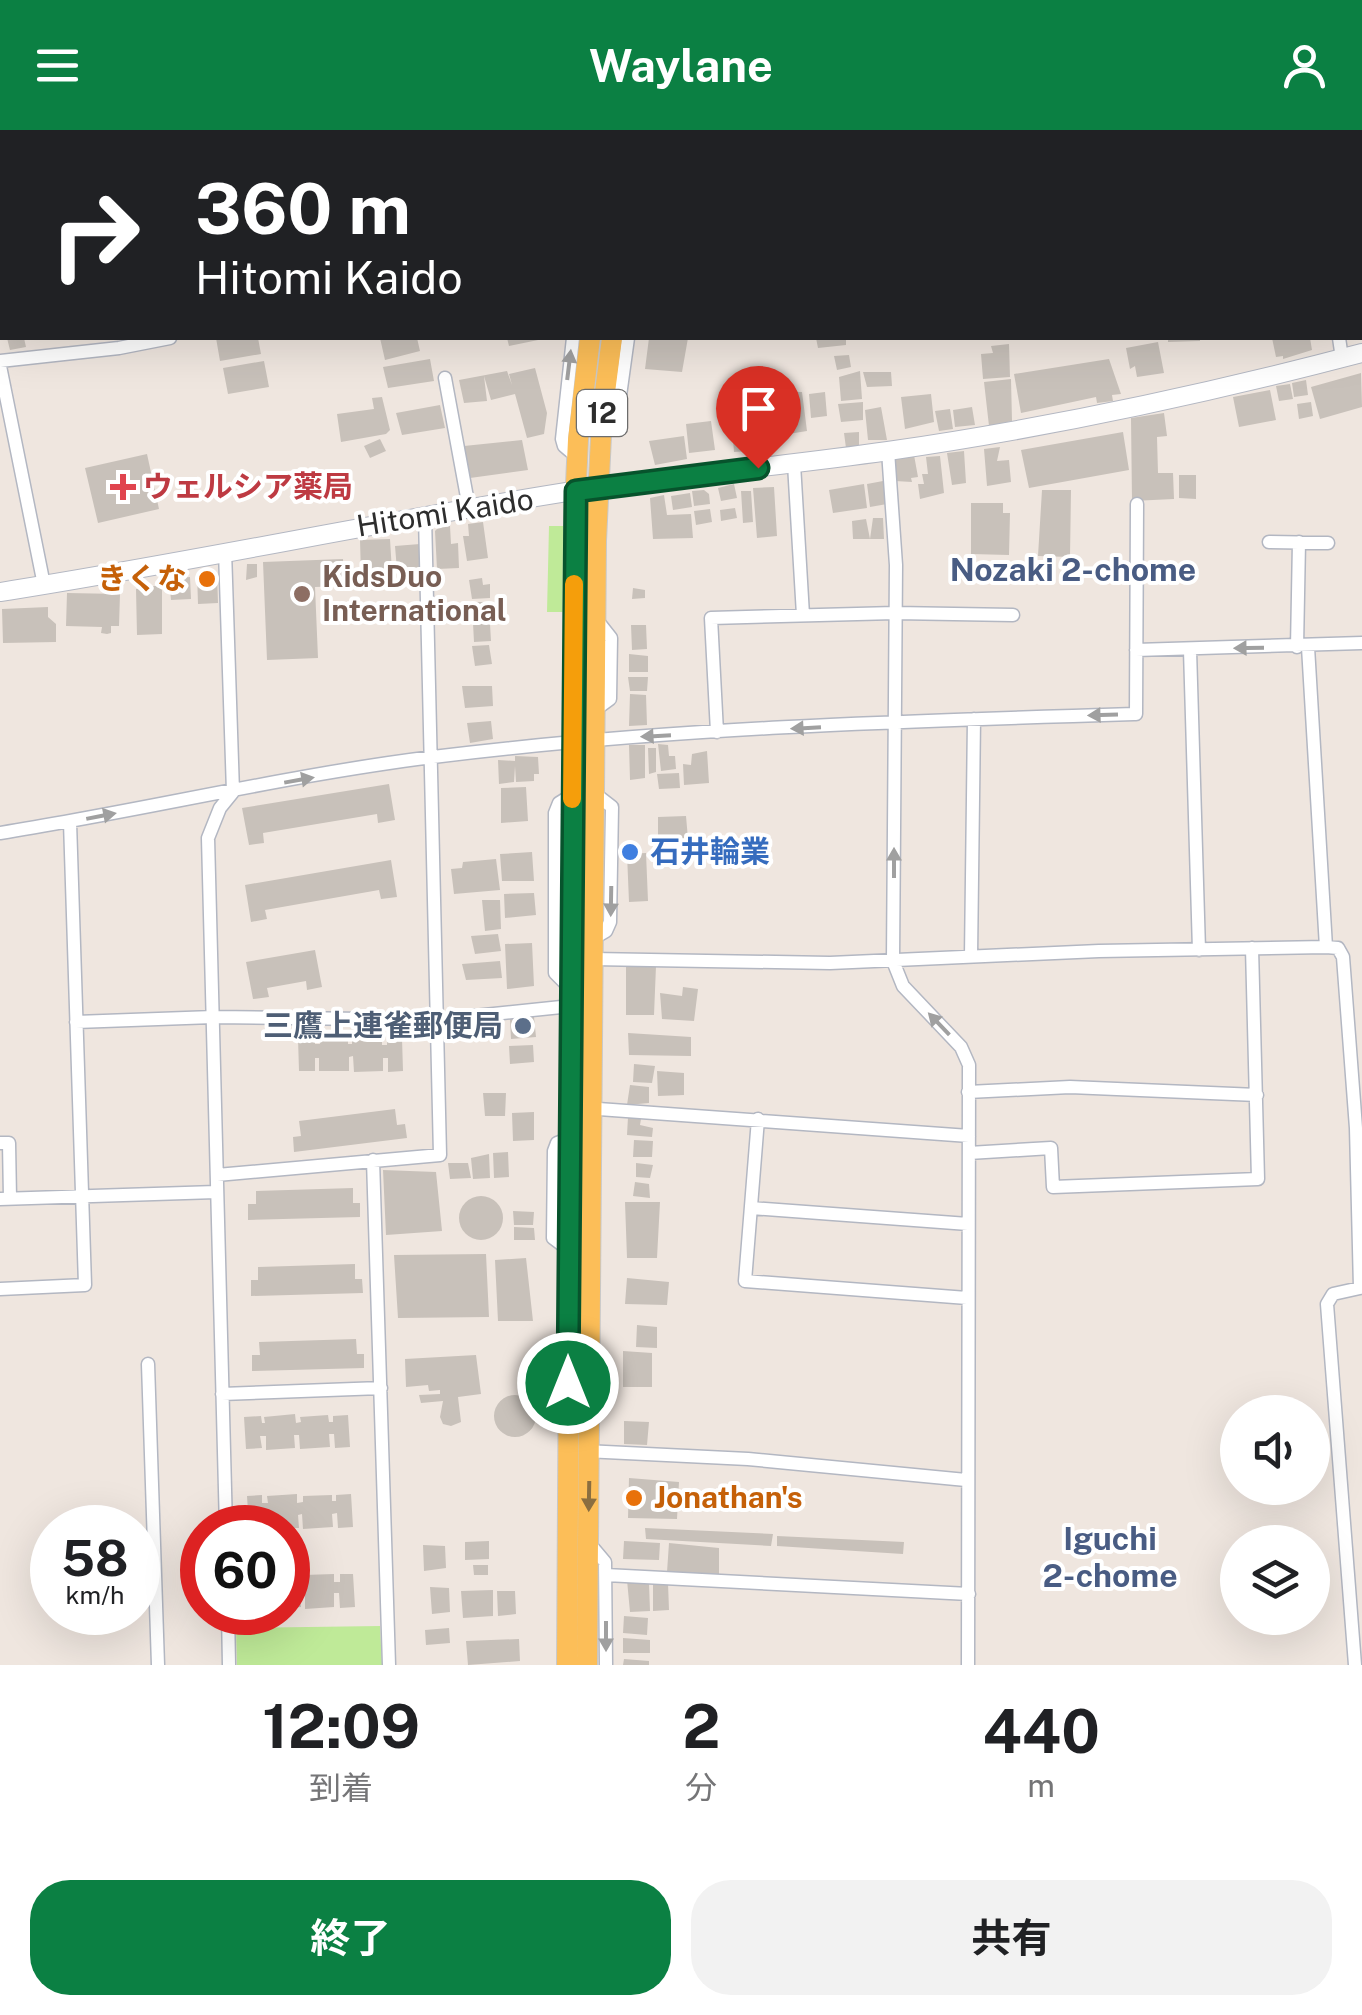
<!DOCTYPE html>
<html lang="ja">
<meta charset="utf-8">
<style>
:root{--surface:#fff;--page:#f2f2f2;--text:#202124;--muted:#757577;--accent:#0b8043}
body{margin:0;font-family:"Public Sans","Noto Sans JP",sans-serif;background:var(--page);color:var(--text);height:100vh;display:flex;flex-direction:column;font-size:38px;white-space:nowrap}
*{box-sizing:border-box;margin:0}
p{font-size:32px;color:var(--muted)}
.icon{flex:none;width:55px;height:55px;fill:none;stroke:currentColor;stroke-width:2;stroke-linecap:round;stroke-linejoin:round}
.map{position:relative;height:1535px;overflow:hidden}
.panel{display:flex;flex-direction:column;background:var(--surface);flex:1}
.panel>*{flex:none}
.top-card{position:absolute;left:0px;top:0px;width:1362px;height:210px;box-shadow:0 10px 40px #0002;background:#202124;color:#fff;overflow:hidden}
.fabs{position:absolute;left:1220px;top:1265px;display:grid;gap:20px}
.fabs a{display:grid;place-items:center;width:110px;height:110px;border-radius:50%;background:var(--surface);box-shadow:0 10px 40px #0002;font-size:50px}
.speed{position:absolute;left:30px;top:1375px;display:flex;gap:20px;font-size:50px;font-weight:700;text-align:center}
.speed>*{display:grid;place-content:center;width:130px;height:130px;border-radius:50%;background:var(--surface);box-shadow:0 10px 40px #0002;line-height:1}
.speed small{font-size:25px;font-weight:400}
.speed .limit{border:15px solid #d22;background:#fff;color:#111}
.pin{position:absolute;display:grid;place-items:center;width:85px;height:85px;color:#fff;margin:-102px -42px;border-radius:50% 50% 50% 0;rotate:-45deg;box-shadow:0 0 10px #0007}
.pin .icon{rotate:45deg}
.me{position:absolute;width:110px;margin:-55px;rotate:0deg;stroke-linejoin:round;filter:drop-shadow(0 0 8px #0008)}
.turn{display:flex;align-items:center;gap:35px;height:210px;padding:0 30px;font-size:45px}
.turn .icon{width:130px;height:130px;stroke-width:2.5}
.turn b{display:block;font-size:70px;line-height:85px}
.eta{display:flex;justify-content:space-evenly;align-items:center;height:170px;text-align:center}
.eta b{font-size:60px;font-weight:700;line-height:70px}
.cta{display:flex;gap:20px;margin-top:auto;padding:20px 30px}
.cta a{flex:1;height:115px;border-radius:40px;background:var(--accent);color:#fff;font-size:40px;font-weight:700;line-height:115px;text-align:center}
.cta a+a{background:var(--page);color:var(--text)}
header{display:flex;justify-content:space-between;align-items:center;height:130px;padding:0 30px;background:var(--accent);color:#fff;font-size:45px;font-weight:700}
.map>svg:first-child{display:block}
</style>
<header><svg class="icon" aria-label="menu" viewBox="0 0 24 24"><path d="M4 6h16M4 12h16M4 18h16"/></svg>Waylane<svg class="icon" aria-label="person" viewBox="0 0 24 24"><circle cx="12" cy="8" r="4"/><path d="M4 21q1-7 8-7t8 7"/></svg></header>
<div class="map">
<svg width="1362" height="1535" viewBox="0 0 1362 1535">
<rect width="100%" height="100%" fill="#efe6df"/>
<!-- green -->
<path fill="#bfea98" d="M549,396H565L564,482H547Z
M380,1496L382,1535H237L236,1498Z"/>
<!-- building -->
<path fill="#c8c1ba" d="M7,208H24L26,217L10,220Z
M216,208H258L261,224L220,231Z
M380,208H417L420,221L385,230Z
M507,208H543V209L509,216Z
M649,208H688L682,242L645,239Z
M816,208H846V215L818,218Z
M1168,208H1200V211L1168,212Z
M1272,208H1310L1312,220L1283,229V226L1276,227Z
M1158,212L1164,243L1137,247L1135,236L1130,239L1126,218Z
M1009,214L1010,247L983,249L981,224L993,223L991,216Z
M849,225L851,237L837,240L834,226Z
M430,229L434,251L388,258L383,237Z
M1109,229L1121,264L1112,265L1113,271L1097,273L1096,267L1021,283L1014,244Z
M264,231L269,257L228,264L223,238Z
M535,238L547,283L544,304L527,308L515,264L491,270L484,246L487,271L464,273L459,250L507,241L512,255L509,244Z
M860,241L862,269L841,271L839,247Z
M863,242H891L892,256L867,257Z
M1361,243L1362,277L1320,289L1311,257Z
M1011,249L1012,291L989,296L984,252Z
M1306,250L1308,265L1294,267L1292,253Z
M1290,254L1293,269L1279,271L1276,256Z
M729,258L760,261L766,320L734,322Z
M1270,260L1276,290L1239,297L1233,267Z
M768,262H802L807,301L776,306Z
M825,262L827,286L811,288L809,264Z
M931,264L934,292L905,299L901,267Z
M382,267L390,300L386,304L341,312L337,284L374,279L372,268Z
M863,272V290L841,292L838,274Z
M1311,272L1313,286L1299,289L1297,274Z
M440,275L445,298L402,305L396,283Z
M881,277L887,310H868L865,280Z
M972,277L975,295L955,297L953,280Z
M950,279L953,299L939,301L935,281Z
M1164,283L1167,306L1157,307L1158,343H1173L1174,369L1132,371L1131,288Z
M711,291L715,320L689,323L686,294Z
M859,302V315L846,318L844,303Z
M1123,302L1129,340L1029,358L1021,320Z
M684,306L687,329L655,335L649,311Z
M380,309L386,321L370,328L364,316Z
M522,310L528,340L470,348L464,316Z
M1000,317L997,331L1009,330L1011,352L987,356L984,319Z
M964,321L966,353L952,355L947,323Z
M147,324L159,379L98,393L85,338Z
M914,325L918,347L911,348L912,352L895,351L890,329Z
M940,326L944,363L920,369L918,354H924L922,344H928L926,327Z
M1179,345H1196V369L1179,368Z
M883,351L887,374L870,377L867,354Z
M734,354L737,368L721,371L718,358Z
M864,354L867,378L833,383L829,360Z
M774,357L777,406L757,408L753,358Z
M704,360L709,364L710,374L694,376L692,361Z
M1042,360H1071L1070,427L1038,426Z
M741,361H751L753,392L743,393Z
M690,363L692,377L673,380L671,366Z
M664,365L667,385L691,384L693,408L653,409L650,368Z
M971,373H1003V383H1010L1009,425L971,424Z
M735,378L737,388L721,391L720,380Z
M710,379L712,392L696,395L694,381Z
M873,388H883L884,409H870Z
M866,389L870,409H853L852,391Z
M483,392L488,428L467,431L463,406H469L468,394Z
M450,396L451,414L458,413L459,438L437,439L435,401L439,397Z
M390,409L392,442L361,444L360,410Z
M420,414L422,438L397,440L395,416Z
M343,429L344,456L315,457L318,528L267,530L263,432Z
M247,434H257V447L246,450Z
M217,442L218,473L198,474L197,443Z
M190,447L191,469L171,470L169,449Z
M482,448L483,455L490,454V468L472,469L469,450Z
M152,456H162V504L137,505L136,459L152,458Z
M633,458L645,460V468L632,469Z
M67,463L120,464L119,496H111V503L107,504L101,503L102,497L66,496Z
M474,472H489L491,490L474,491Z
M48,477V487L56,494V512L3,513L2,479Z
M473,493L490,494L491,511L474,512Z
M631,495H646L647,519L632,520Z
M489,515L492,534L475,536L472,516Z
M629,524L648,526V542H629Z
M628,547H648L647,561H630Z
M462,556H492L493,576L465,578Z
M630,564L646,565L647,595L629,596Z
M491,591L493,609L470,613L467,593Z
M658,614L668,615L669,626H675L676,639L661,641Z
M629,615H645V648L630,650Z
M648,618H656V642L649,644Z
M707,621L709,653L684,655L683,634L691,635L692,624Z
M515,626L538,627L539,644H534V651L516,652L515,636L514,652L499,654L498,630L515,631Z
M679,643L680,658L659,659L657,644Z
M389,654L395,690L378,693L377,684L263,703L264,713L249,715L242,678Z
M526,657L528,691L501,693V658Z
M686,686L688,709L658,712V687Z
M532,722L534,751H502L500,724Z
M646,723L648,771L629,772L627,724Z
M496,729L500,760L454,764L451,739L462,738L463,732Z
M391,730L397,767L381,769L379,760L265,780L267,789L251,792L245,755Z
M534,763L536,785L505,788L504,764Z
M482,770H500L501,799L485,801Z
M498,804L501,821L475,824L471,806Z
M532,813L534,856L507,859L505,814Z
M315,820L322,857L307,860L306,851L267,858L269,867L253,869L246,832Z
M500,831L502,848L466,850L462,834Z
M626,836H656L654,885H626Z
M683,857L698,859L694,891L662,889L660,863L682,866Z
M534,887L536,907L511,909L510,889Z
M628,903L691,907V926L629,925Z
M315,907V914H320L319,907H348V914H352V909L382,908V915H387V909L402,908L403,941L388,942V928H383V941L354,942L353,926L349,927V941H319V928H315V941H299L298,908Z
M533,915L534,932L510,934L509,916Z
M634,934L655,936L652,953L633,952Z
M657,941L684,943V965L658,966Z
M630,955L649,957V973L627,975Z
M483,963H506L505,986H485Z
M395,979L397,995L405,994L407,1008L294,1022L293,1007L301,1006L299,991Z
M534,982V1010L513,1011L512,983Z
M628,987L641,989L640,995L653,998L652,1007L627,1005Z
M634,1010L653,1011L652,1027H633Z
M508,1022L509,1047L494,1048L493,1023Z
M489,1024L490,1048L473,1049L471,1028Z
M448,1033H468L471,1048L450,1049Z
M636,1033L653,1035L650,1048L636,1047Z
M383,1040L436,1042L442,1101L386,1105Z
M635,1052L649,1054L650,1068L633,1066Z
M353,1058V1073H360V1087L248,1090V1074H256V1061Z
M459 1088a22 22 0 1 1 44 0a22 22 0 1 1-44 0Z
M625,1072H660L657,1128H627Z
M513,1081L534,1082L533,1095H514Z
M514,1097L534,1098L535,1110H514Z
M486,1124L489,1187L398,1188L394,1125Z
M526,1128L533,1191H498L495,1130Z
M355,1134V1149H362L363,1163L251,1166V1150H258V1137Z
M627,1148L669,1152L667,1175L625,1174Z
M637,1195L657,1197V1218L636,1217Z
M356,1209L357,1224H364V1238L252,1241V1225H260L259,1212Z
M623,1221L652,1223V1257H623Z
M476,1225L481,1264L458,1267L461,1292L451,1296L443,1294L440,1287L443,1271L421,1273L419,1265L440,1264V1260L429,1261L428,1255L406,1257L405,1229Z
M494 1286a21 21 0 1 1 42 0a21 21 0 1 1-42 0Z
M295,1284L296,1293L301,1292L300,1287L328,1285L329,1292H333V1286L348,1285L350,1317L335,1318L334,1304H329L330,1317L300,1319L299,1305H294L295,1318L266,1320V1306H260L262,1318L246,1319L244,1287L261,1286L262,1293H265L264,1287Z
M624,1291L649,1292L647,1315L624,1314Z
M629,1348L679,1352L677,1389L628,1388Z
M297,1364V1373L303,1372V1366L332,1365V1371H336V1365L351,1364L353,1397L338,1398L337,1383L332,1384L333,1397L303,1399L302,1384L298,1385L299,1398H268V1386H263L264,1398H249L247,1366L262,1365V1373H268L267,1366Z
M645,1398L773,1404L771,1416L646,1409Z
M777,1406L904,1412L903,1424L777,1416Z
M489,1411V1429L465,1430V1412Z
M624,1411L660,1413L659,1430L623,1429Z
M669,1413L719,1418V1444L667,1442Z
M423,1415L445,1416L446,1438L424,1441Z
M473,1435H488V1445H474Z
M334,1444V1452H340V1444H353L355,1477L340,1478L339,1463H334V1477L305,1479V1464H300L301,1477L288,1478V1446L299,1445L300,1454L305,1453L304,1445Z
M627,1450L649,1453L650,1481L630,1482Z
M653,1452L668,1453L669,1480L653,1481Z
M430,1457L449,1458L450,1482L432,1484Z
M493,1460V1486L463,1488L461,1461Z
M497,1461H515L516,1484L498,1486Z
M624,1486L648,1488L647,1505L623,1503Z
M449,1498L450,1513L426,1515L425,1500Z
M623,1508L650,1510V1523H623Z
M519,1509L520,1531L468,1535L466,1511Z
M624,1529L649,1531V1535H623Z"/>
<g fill="none" stroke-linecap="round" stroke-linejoin="round">
<!-- minor casing -->
<g stroke="#b3b7c2" stroke-width="15">
<path id="minor" d="M69,0V2
M389,0V2
M1314,0V2
M1085,2L1099,0
M573,208L562,309L564,316L577,327
M1339,208L1342,228
M0,231L119,218L170,208
M0,236L44,455
M445,248L469,378
M602,285L619,273L628,208
M888,321L896,435L893,831L903,856L961,917L969,935L968,1535
M794,334L803,485
M1269,412L1328,413
M225,421L233,662L220,678L208,708L226,1398
M1297,517L1299,412
M1308,517L1326,817L1338,818L1343,827L1356,998L1360,1158L1333,1164L1327,1174L1355,1535
M1136,520L1362,513
M1190,520L1199,820
M595,580L610,569L611,508L596,489
M717,602L711,488L895,483L1013,485
M0,703C145,680 288,645 433,627C666,598 902,591 1136,584L1137,374
M594,808L606,801L610,792L612,677L594,663
M971,827L974,589
M593,829L830,833L1099,821L1326,817
M571,859L555,843V683L559,673L572,665
M76,892L213,887L436,890L571,876
M968,962L1070,957L1257,965
M571,977L969,1006
M758,989L745,1151L967,1168
M0,1013H9L10,1068
M969,1023L1051,1018L1053,1057L1258,1049L1252,818
M373,1030L389,1535
M217,1045L440,1025L425,386
M0,1069L216,1062
M751,1078L968,1094
M569,1120L553,1108L554,1021L557,1013L570,1008
M0,1159L85,1155L70,692
M148,1234L158,1535
M222,1264L381,1258
M585,1321L748,1329L966,1350
M589,1413L605,1432L606,1535
M606,1445L969,1464
M228,1482L229,1535"/>
</g>
<!-- secondary casing -->
<g stroke="#b3b7c2" stroke-width="20">
<path id="secondary" d="M0,462C192,432 382,391 573,361C678,345 784,336 888,321C1048,298 1206,264 1362,223"/>
</g>
<!-- primary casing -->
<g stroke="#c8c8c8" stroke-width="22">
<path id="primary" d="M635,2V0
M657,2V0
M567,1535L574,398L578,310L590,208
M587,1535L596,411L602,285L612,208"/>
</g>
<!-- minor -->
<use href="#minor" stroke="#fff" stroke-width="12"/>
<!-- secondary -->
<use href="#secondary" stroke="#fff" stroke-width="18"/>
<!-- primary -->
<use href="#primary" stroke="#fcbe58" stroke-width="20"/>
</g>
<!-- one-way arrows -->
<defs><path id="oneway-solid" d="M-6-.8H1V-3.2L6.5 0L1 3.2V.8H-6Z" transform="scale(2.5)"/></defs>
<g fill="#a0a0a0">
<use href="#oneway-solid" transform="translate(569 235) rotate(-83)"/>
<use href="#oneway-solid" transform="translate(1249 518) rotate(179)"/>
<use href="#oneway-solid" transform="translate(1103 585) rotate(178)"/>
<use href="#oneway-solid" transform="translate(806 598) rotate(177)"/>
<use href="#oneway-solid" transform="translate(656 606) rotate(177)"/>
<use href="#oneway-solid" transform="translate(299 650) rotate(-10)"/>
<use href="#oneway-solid" transform="translate(101 686) rotate(-11)"/>
<use href="#oneway-solid" transform="translate(894 733) rotate(-90)"/>
<use href="#oneway-solid" transform="translate(611 771) rotate(91)"/>
<use href="#oneway-solid" transform="translate(939 894) rotate(-134)"/>
<use href="#oneway-solid" transform="translate(606 1506) rotate(90)"/>
</g>
<use fill="#8a6e40" href="#oneway-solid" transform="translate(589 1366) rotate(91)"/>
<g fill="none" stroke-linecap="round" stroke-linejoin="round">
<!-- route casing -->
<g stroke="#07532c" stroke-width="25">
<path id="route" d="M568,1253L576,361L758,338"/>
</g>
<!-- route -->
<use href="#route" stroke="#0b8043" stroke-width="18"/>
<!-- slow -->
<path stroke="#f59e0b" stroke-width="18" d="M572,669L574,454"/>
</g>
<!-- markers -->
<path fill="#e0444e" stroke="#fff" stroke-width="4" d="M118 342h10v10h10v10h-10v10h-10v-10h-10v-10h10z"/>
<g fill="#e8710a" stroke="#fff" stroke-width="4">
<circle cx="207" cy="449" r="10"/>
<circle cx="634" cy="1368" r="10"/>
</g>
<circle fill="#8d6e63" stroke="#fff" stroke-width="4" cx="302" cy="464" r="10"/>
<circle fill="#3f7fe0" stroke="#fff" stroke-width="4" cx="630" cy="722" r="10"/>
<circle fill="#5c6f8a" stroke="#fff" stroke-width="4" cx="523" cy="896" r="10"/>
<g text-anchor="middle" stroke-width="8" stroke-linejoin="round" paint-order="stroke">
<!-- shield labels -->
<rect fill="#fff" stroke="#6c6c6c" stroke-width="2.5" x="577" y="260" width="50" height="46" rx="8"/>
<g font-size="28" font-weight="bold" fill="#2d2d2d">
<text x="602" y="293">12</text>
</g>
<!-- health labels -->
<g font-size="30" font-weight="bold" fill="#be3a42" stroke="#fff" text-anchor="start">
<text x="143" y="367">ウェルシア薬局</text>
</g>
<!-- street labels -->
<g font-size="30" fill="#2d2d2d" stroke="#fff">
<text transform="translate(445 383) rotate(-9)" y="10">Hitomi Kaido</text>
</g>
<!-- education labels -->
<g font-size="30" font-weight="bold" fill="#785e54" stroke="#fff" text-anchor="start">
<text x="322" y="457">KidsDuo<tspan x="322" dy="34">International</tspan></text>
</g>
<!-- food labels -->
<g font-size="30" font-weight="bold" fill="#c56008" stroke="#fff" text-anchor="end">
<text x="187" y="459">きくな</text>
<text x="654" y="1378" text-anchor="start">Jonathan's</text>
</g>
<!-- shop labels -->
<g font-size="30" font-weight="bold" fill="#366cbe" stroke="#fff" text-anchor="start">
<text x="650" y="732">石井輪業</text>
</g>
<!-- service labels -->
<g font-size="30" font-weight="bold" fill="#4e5e75" stroke="#fff" text-anchor="end">
<text x="503" y="906">三鷹上連雀郵便局</text>
</g>
<!-- neighbourhood labels -->
<g font-size="32" font-weight="bold" fill="#495c83" stroke="#fff">
<text x="1073" y="451">Nozaki 2-chome</text>
<text x="1110" y="1420">Iguchi<tspan x="1110" dy="37">2-chome</tspan></text>
</g>
</g>
</svg>
<div class="fabs">
<a><svg class="icon" aria-label="sound" viewBox="0 0 24 24"><path d="M4 9h4l5-4v14l-5-4H4zM17 9q2 3 0 6"/></svg></a>
<a><svg class="icon" aria-label="layers" viewBox="0 0 24 24"><path d="M12 4l9 5-9 5-9-5zM3 14l9 5 9-5"/></svg></a>
</div>
<div class="speed"><div>58<small>km/h</small></div><div class="limit">60</div></div>
<div class="pin" style="left:758px;top:338px;background:#d93025"><svg class="icon" aria-label="arrive" viewBox="0 0 24 24"><path d="M6 21V4h12l-3 4 3 4H6"/></svg></div>
<svg class="me" style="left:568px;top:1253px" viewBox="-20 -20 40 40"><circle r="17" fill="#0b8043" stroke="#fff" stroke-width="3"/><path d="M0-11L8 9 0 5-8 9z" fill="#fff"/></svg>
<div class="top-card">
<div class="turn"><svg class="icon" aria-label="right" viewBox="0 0 24 24"><path d="M7 20v-9h11M14 6l5 5-5 5"/></svg><div><b>360 m</b>Hitomi Kaido</div></div>
</div>
</div>
<section class="panel">
<div class="eta">
<div><b>12:09</b><p>到着</p></div>
<div><b>2</b><p>分</p></div>
<div><b>440</b><p>m</p></div>
</div>
<div class="cta"><a>終了</a><a>共有</a></div>
</section>
